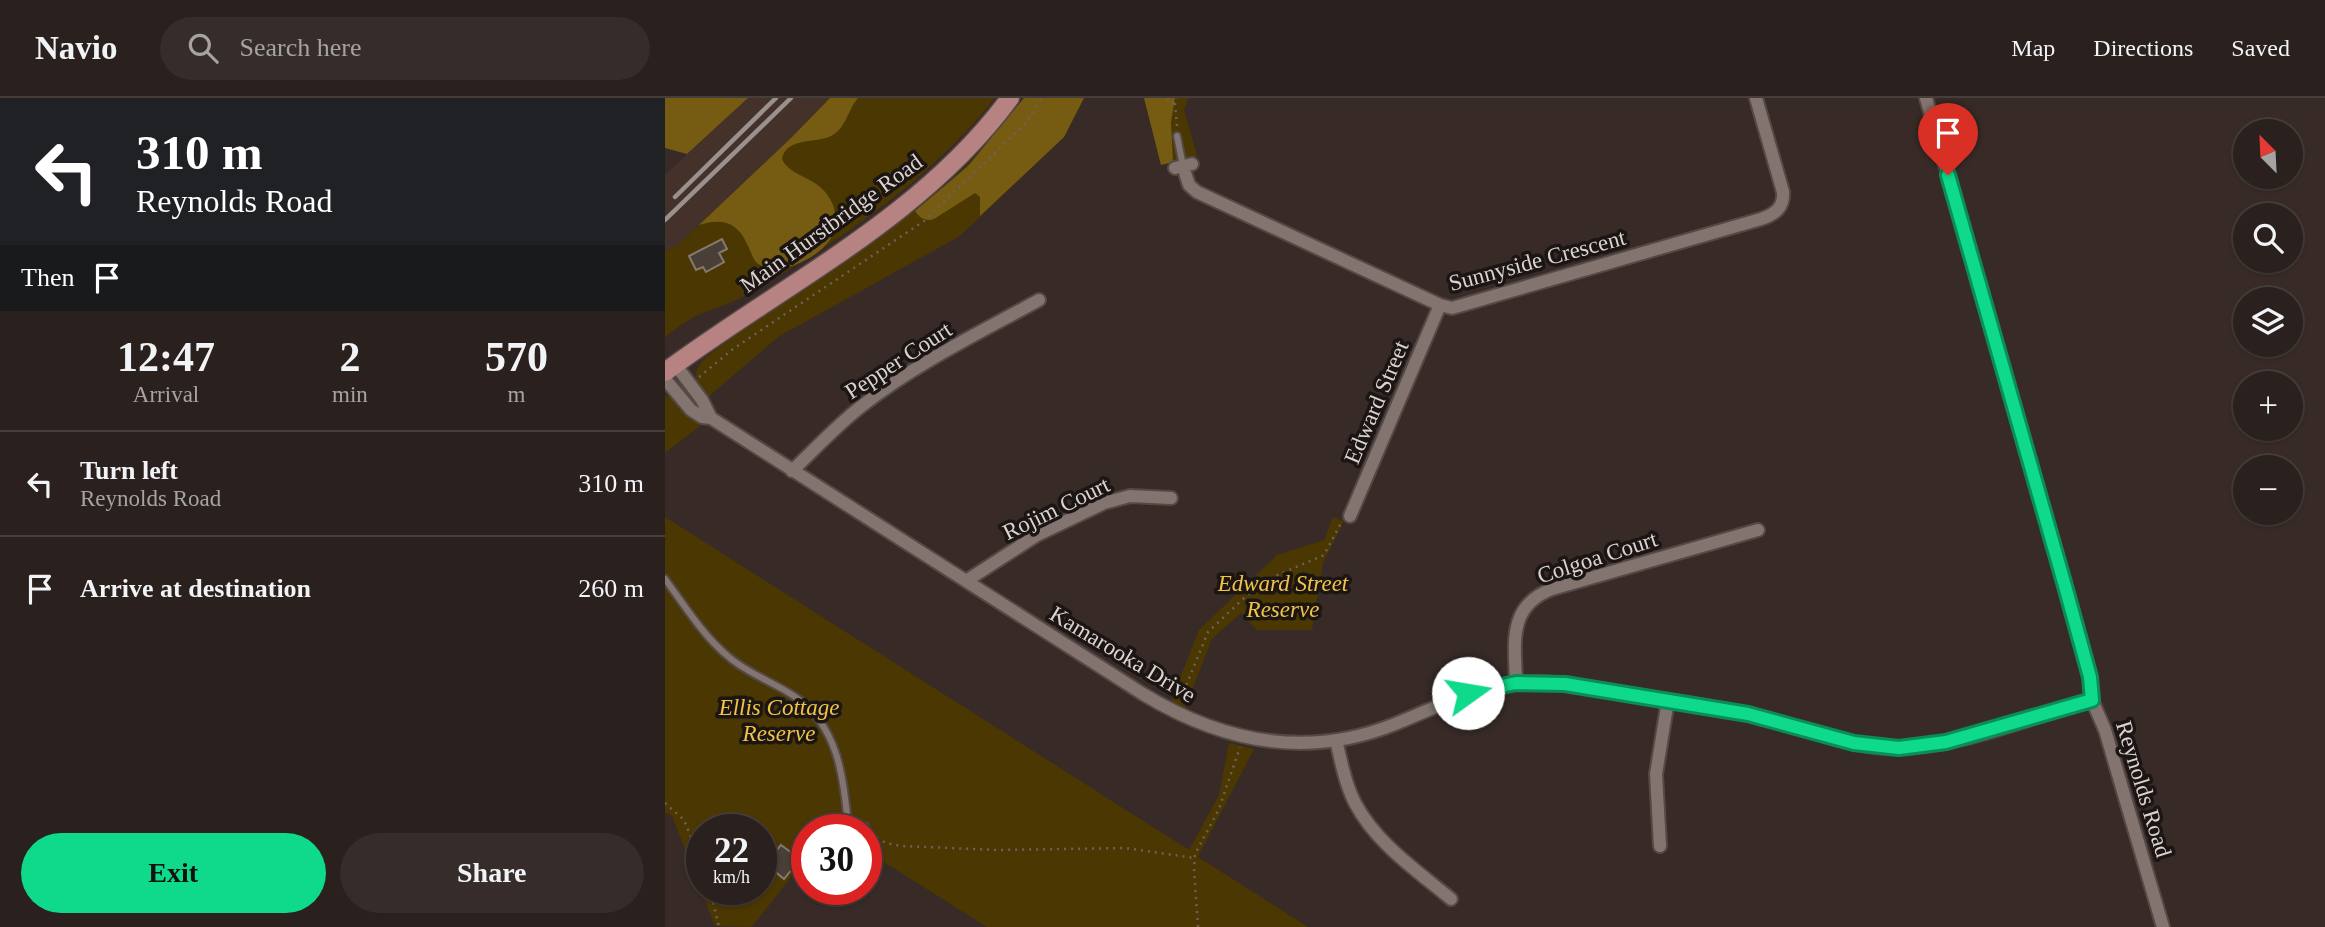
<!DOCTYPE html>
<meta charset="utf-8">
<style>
:root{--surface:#2a201d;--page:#362d2a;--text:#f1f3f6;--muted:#a5a3a4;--line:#463e3b;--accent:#0fd98a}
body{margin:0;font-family:"Times New Roman",serif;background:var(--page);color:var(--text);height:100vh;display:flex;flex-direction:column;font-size:26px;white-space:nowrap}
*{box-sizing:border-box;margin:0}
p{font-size:23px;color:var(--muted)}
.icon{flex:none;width:38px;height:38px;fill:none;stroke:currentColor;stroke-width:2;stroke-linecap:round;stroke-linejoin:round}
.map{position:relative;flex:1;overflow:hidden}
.drawer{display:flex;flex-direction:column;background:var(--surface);width:665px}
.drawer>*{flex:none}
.banner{background:#202124;color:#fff;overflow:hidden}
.needle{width:46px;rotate:336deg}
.tools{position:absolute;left:1568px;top:21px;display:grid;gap:14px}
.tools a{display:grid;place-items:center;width:70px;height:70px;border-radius:50%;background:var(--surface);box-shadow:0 2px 5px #0004,0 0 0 2px var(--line);font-size:35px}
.speed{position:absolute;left:21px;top:716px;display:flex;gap:14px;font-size:35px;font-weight:700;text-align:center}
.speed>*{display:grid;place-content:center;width:91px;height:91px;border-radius:50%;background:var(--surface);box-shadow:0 2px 5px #0004,0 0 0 2px var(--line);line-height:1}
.speed small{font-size:18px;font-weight:400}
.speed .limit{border:10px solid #d22;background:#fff;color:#111}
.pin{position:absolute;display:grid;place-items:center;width:60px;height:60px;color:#fff;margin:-72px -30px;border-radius:50% 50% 50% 0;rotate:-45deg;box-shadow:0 0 7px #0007}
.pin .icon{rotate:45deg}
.me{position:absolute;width:77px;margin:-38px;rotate:77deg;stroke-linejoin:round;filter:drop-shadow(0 0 5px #0008)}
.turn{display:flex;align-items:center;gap:24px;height:147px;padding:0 21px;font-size:32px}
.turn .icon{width:91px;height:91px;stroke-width:2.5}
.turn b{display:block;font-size:49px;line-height:60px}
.then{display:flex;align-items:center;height:66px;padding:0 21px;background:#0003;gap:14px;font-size:26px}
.eta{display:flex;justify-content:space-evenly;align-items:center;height:119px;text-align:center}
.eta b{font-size:42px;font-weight:700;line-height:49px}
.cta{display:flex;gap:14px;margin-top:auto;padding:14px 21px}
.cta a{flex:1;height:80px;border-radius:42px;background:var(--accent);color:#111;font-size:28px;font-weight:700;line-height:80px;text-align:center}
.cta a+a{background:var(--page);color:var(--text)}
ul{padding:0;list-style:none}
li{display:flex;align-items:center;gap:21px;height:105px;padding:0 21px;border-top:2px solid var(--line)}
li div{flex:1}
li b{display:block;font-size:26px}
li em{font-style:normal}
header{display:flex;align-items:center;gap:42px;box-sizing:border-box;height:98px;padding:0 35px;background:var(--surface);border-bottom:2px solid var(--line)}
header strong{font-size:33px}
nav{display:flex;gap:38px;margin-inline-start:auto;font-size:24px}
.search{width:490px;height:63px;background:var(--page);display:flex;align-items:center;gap:18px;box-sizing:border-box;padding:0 24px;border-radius:38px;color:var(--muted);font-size:26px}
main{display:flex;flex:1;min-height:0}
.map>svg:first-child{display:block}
</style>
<header>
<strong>Navio</strong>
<div class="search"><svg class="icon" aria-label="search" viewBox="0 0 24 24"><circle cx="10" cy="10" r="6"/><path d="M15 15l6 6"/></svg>Search here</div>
<nav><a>Map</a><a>Directions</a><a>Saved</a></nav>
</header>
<main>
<section class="drawer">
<div class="banner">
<div class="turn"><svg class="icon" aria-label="left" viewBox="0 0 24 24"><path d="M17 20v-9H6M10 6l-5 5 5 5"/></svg><div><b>310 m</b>Reynolds Road</div></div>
<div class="then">Then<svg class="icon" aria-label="arrive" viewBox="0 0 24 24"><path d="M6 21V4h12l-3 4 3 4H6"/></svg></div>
</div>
<div class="eta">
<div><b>12:47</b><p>Arrival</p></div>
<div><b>2</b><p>min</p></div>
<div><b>570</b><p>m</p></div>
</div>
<ul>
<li><svg class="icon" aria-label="left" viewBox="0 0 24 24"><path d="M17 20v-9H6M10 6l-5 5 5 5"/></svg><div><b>Turn left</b><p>Reynolds Road</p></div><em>310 m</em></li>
<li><svg class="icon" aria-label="arrive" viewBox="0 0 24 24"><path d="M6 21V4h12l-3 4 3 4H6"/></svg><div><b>Arrive at destination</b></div><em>260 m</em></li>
</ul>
<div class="cta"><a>Exit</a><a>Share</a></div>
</section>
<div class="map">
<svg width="1660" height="829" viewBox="0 0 1660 829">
<rect width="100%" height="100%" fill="#382b27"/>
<!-- built -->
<path fill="#44312a" d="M83,0H165L127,39L14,146L0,153V77Z"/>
<!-- green -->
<path fill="#4a3701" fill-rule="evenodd" d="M165,0H330C264,83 176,142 85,195C68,205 49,210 31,218C20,224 10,231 0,239V153L14,146L127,39Z
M359,0H419L399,39L295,138L113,239L43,299C30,286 26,277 38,262C61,242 87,226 112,209C201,149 297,91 359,0Z
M479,0H524L519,11L532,58L496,67Z
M0,297L11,302L35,328L0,355Z
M0,419L524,752L554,697L564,645L589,651L533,759L643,829H322L201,753V732H142V759L87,829L50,828L7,718L0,715ZM37,732H96V791H37Z
M668,419L679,423L658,465L647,532H592L576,515L547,541L520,610L506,603L534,532L612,457L659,442Z"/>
<!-- forest -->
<path fill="#765c12" d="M0,0H83L22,56L0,50Z
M165,0H193C182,13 181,32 164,39C148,45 121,40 117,61C126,81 156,77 168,107C172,117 171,134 164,143C151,161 112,181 92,165C87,160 86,153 82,146C72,123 56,120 34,127L127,39Z
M359,0H419L399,39L315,118V99L310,95L269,121C260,124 255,120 250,113L303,68Z
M479,0H510L506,24L508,64L496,67Z"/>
<!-- building -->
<path fill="#4a3f36" stroke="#867a70" stroke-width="2" d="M57,141L62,151L54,155L59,164L41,174L38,169L31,172L24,158Z
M116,747L135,761L119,781L101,766Z"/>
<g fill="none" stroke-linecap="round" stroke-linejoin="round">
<!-- service casing -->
<g stroke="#544946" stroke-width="10">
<path id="service" d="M512,38L518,68
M0,481C20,508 38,538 65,560C84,576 108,584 129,598C173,627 179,680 183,728
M149,727L200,728"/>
</g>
<!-- minor casing -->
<g stroke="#544946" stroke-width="16">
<path id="minor" d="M1261,0L1400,488L1425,579L1427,602L1440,632L1498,829
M518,68L524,87L532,94L775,207L787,210L1096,121C1110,116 1119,110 1118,94L1091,0
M510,70L527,66
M10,266L37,302L46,320
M0,281L26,312L37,319L46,320L478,596C557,644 641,662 730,626C780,606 819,583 875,584C907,585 939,592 970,597C1013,604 1057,609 1100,620C1140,630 1180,648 1223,650C1286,653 1366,619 1427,602
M127,373C150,351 173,326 198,307C252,265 314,235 374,202
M685,418L775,207
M301,483L372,437L439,405L465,398L506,400
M851,585C850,546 842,508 887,491L1093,432
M671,642C676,663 680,685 690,705C711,745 751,772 786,801
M995,748L991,676L1003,602"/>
</g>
<!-- primary casing -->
<g stroke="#544946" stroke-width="21">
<path id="primary" d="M0,274C117,187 257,120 345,0"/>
</g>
<!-- path -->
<path stroke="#6d615e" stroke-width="2.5" stroke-dasharray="2 5" stroke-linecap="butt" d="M502,0L510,6
M512,28L510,6L512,0
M34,279L68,251L259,123L360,26L377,0
M516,600L543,534L596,484L659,457L676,425
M0,705L19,722L37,767
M206,736L221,745L236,748L334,752L460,750L529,760
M45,791L54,829
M533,829L529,771L530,756L554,711L575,649"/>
<!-- service -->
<use href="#service" stroke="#83746f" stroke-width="6"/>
<!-- minor -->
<use href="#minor" stroke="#83746f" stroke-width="12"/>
<!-- primary -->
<use href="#primary" stroke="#b78282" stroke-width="18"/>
<!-- rail -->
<path stroke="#9a908d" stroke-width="4.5" d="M10,99L111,0
M0,122L126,0"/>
</g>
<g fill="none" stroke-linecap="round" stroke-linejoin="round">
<!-- route casing -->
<g stroke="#0a8d5a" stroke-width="18">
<path id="route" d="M803,595L851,585L900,586L1083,616L1189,645L1234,650L1281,644L1427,602L1425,579L1400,488L1283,77"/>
</g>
<!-- route -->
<use href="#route" stroke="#0fd98a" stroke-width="12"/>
</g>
<g text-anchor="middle" stroke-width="7" stroke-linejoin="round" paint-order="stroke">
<!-- street labels -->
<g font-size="23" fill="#dbd3d0" stroke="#1b1513">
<text transform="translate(166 125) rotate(-36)" y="8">Main Hurstbridge Road</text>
<text transform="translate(872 162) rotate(-15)" y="8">Sunnyside Crescent</text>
<text transform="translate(233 262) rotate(-33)" y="8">Pepper Court</text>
<text transform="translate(711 304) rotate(-67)" y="8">Edward Street</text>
<text transform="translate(391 410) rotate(-26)" y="8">Rojim Court</text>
<text transform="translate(932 459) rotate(-18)" y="8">Colgoa Court</text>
<text transform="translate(458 556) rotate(31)" y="8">Kamarooka Drive</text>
<text transform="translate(1479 691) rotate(73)" y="8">Reynolds Road</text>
</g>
<!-- park labels -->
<g font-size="23" font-style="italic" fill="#f2c347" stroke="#1b1513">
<text x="618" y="493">Edward Street<tspan x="618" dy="26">Reserve</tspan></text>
<text x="114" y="617">Ellis Cottage<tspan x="114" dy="26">Reserve</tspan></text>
</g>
</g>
</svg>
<div class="tools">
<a><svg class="needle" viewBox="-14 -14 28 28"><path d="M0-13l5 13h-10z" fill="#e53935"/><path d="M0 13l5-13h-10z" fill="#a5a3a4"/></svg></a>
<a><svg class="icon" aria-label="search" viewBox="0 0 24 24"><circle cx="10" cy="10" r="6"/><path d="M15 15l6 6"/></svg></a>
<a><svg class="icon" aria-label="layers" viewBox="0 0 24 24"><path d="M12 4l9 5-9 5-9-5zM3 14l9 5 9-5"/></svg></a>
<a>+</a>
<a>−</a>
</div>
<div class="speed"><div>22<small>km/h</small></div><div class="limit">30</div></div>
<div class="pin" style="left:1283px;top:77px;background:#d93025"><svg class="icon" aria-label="arrive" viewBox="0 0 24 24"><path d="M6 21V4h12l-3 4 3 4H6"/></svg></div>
<svg class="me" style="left:803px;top:595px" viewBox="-20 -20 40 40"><circle r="19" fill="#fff"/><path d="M0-13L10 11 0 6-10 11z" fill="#0fd98a"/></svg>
</div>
</main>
